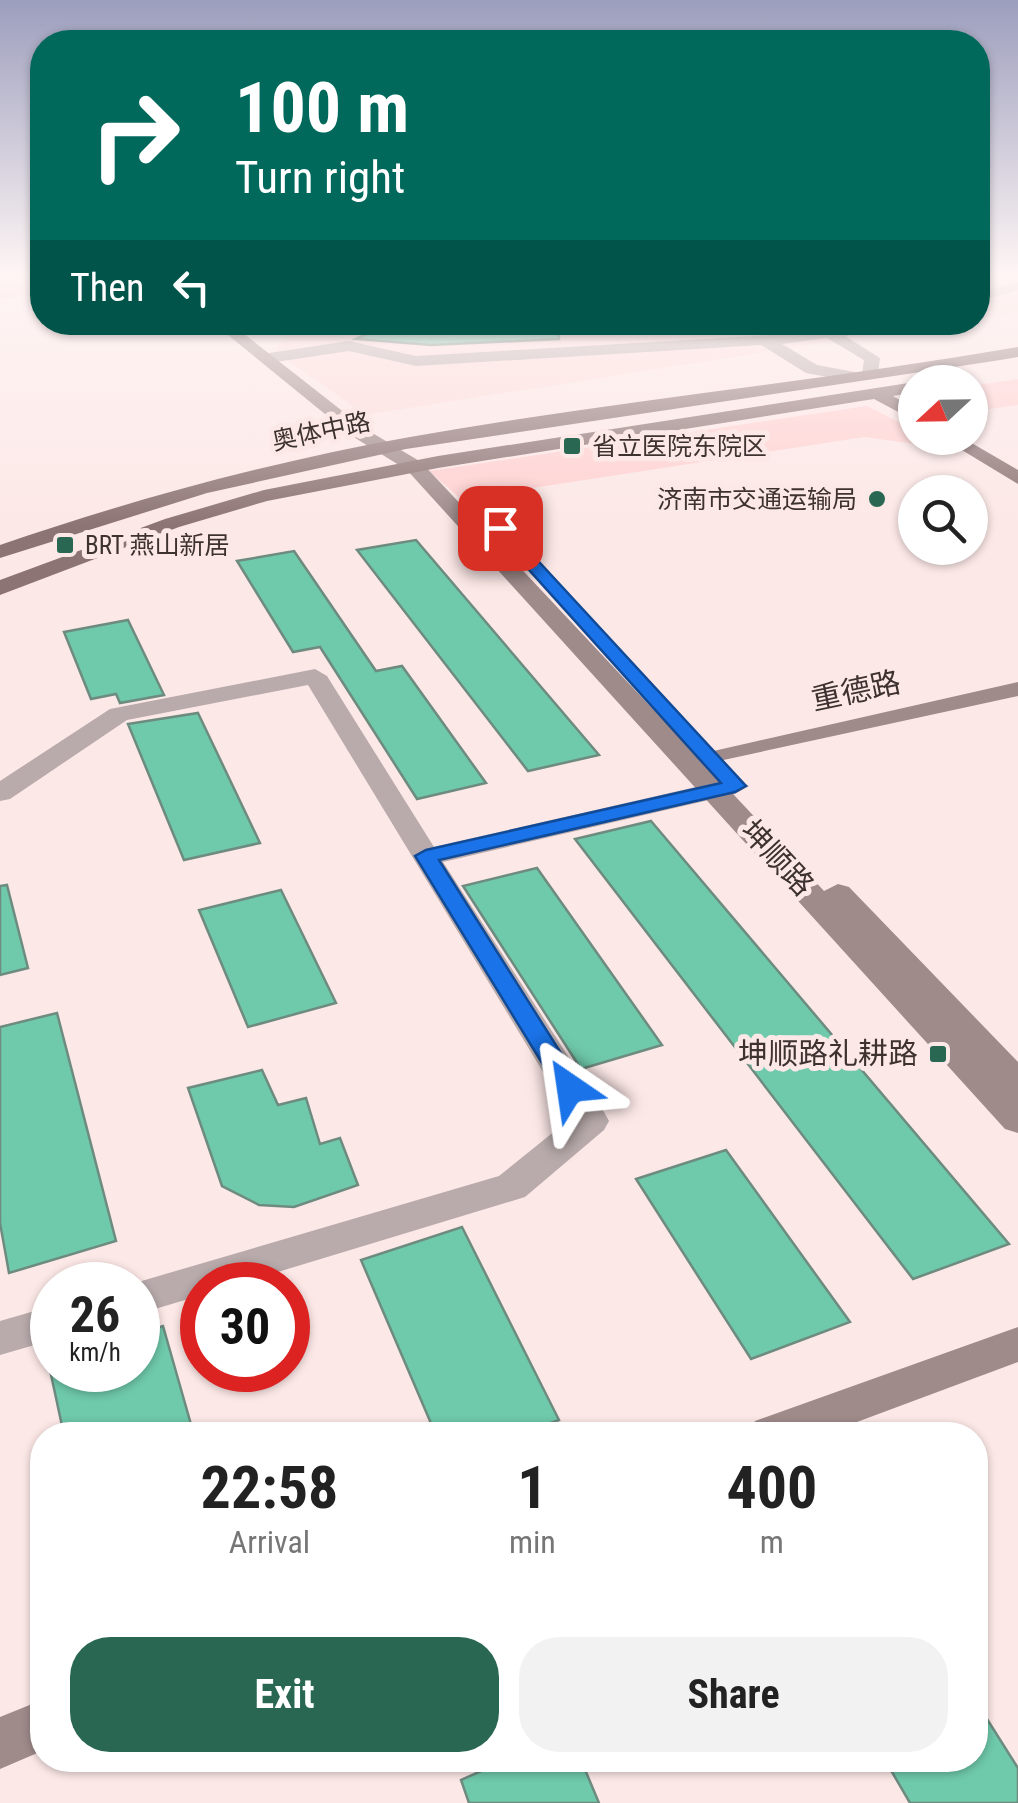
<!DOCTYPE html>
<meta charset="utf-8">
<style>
:root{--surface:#fff;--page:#f2f2f2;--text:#222;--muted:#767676;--accent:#296753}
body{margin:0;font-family:"Roboto Condensed","Noto Sans SC",sans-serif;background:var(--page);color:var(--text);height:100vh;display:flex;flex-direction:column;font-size:38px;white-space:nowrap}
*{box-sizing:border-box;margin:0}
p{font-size:32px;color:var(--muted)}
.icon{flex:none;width:55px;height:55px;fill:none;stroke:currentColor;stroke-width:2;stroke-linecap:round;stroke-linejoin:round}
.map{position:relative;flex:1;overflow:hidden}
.drawer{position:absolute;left:30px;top:1422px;width:958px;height:350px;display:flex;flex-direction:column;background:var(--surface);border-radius:40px;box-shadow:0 2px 8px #0004}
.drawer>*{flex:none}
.guide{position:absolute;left:30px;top:30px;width:960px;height:305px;border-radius:40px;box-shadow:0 2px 8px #0004;background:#00695c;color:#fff;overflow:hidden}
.needle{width:65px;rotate:248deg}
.controls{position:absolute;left:898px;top:365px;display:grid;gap:20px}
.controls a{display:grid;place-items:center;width:90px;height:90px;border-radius:50%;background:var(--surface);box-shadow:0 2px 8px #0004;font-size:50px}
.speed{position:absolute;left:30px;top:1262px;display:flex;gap:20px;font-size:50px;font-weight:700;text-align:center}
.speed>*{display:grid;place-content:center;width:130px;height:130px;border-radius:50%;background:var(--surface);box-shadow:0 2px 8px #0004;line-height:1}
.speed small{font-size:25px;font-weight:400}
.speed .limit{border:15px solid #d22;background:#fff;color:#111}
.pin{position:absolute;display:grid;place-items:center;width:85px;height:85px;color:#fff;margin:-42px;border-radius:20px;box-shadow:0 5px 15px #0006}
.me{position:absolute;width:110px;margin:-55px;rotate:328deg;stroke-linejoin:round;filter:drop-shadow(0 0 8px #0008)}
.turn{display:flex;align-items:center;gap:35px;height:210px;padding:0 40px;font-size:45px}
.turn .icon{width:130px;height:130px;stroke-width:2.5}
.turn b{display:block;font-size:70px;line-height:85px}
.then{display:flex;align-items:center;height:95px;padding:0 40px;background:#0003;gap:20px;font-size:38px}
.eta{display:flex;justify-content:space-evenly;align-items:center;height:170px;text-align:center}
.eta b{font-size:60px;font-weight:700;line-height:70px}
.button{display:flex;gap:20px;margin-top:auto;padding:20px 40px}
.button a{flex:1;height:115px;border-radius:40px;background:var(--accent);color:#fff;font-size:40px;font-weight:700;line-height:115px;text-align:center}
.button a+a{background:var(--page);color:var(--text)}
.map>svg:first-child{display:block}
</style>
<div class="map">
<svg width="1018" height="1803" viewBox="0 0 1018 1803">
<rect width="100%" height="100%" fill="#fce8e7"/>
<!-- built -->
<path fill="#fddbdb" d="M978,274H1018V312L978,318Z
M293,322L947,323L365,415L275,351Z"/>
<!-- green -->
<path fill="#ffd1d1" d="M0,274H42V294L0,299Z
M1018,379V405L970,412V386Z
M867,406L911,428L915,438H924L938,447L864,437L461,499L429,471Z"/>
<!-- building -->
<path fill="#6fc9ab" stroke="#6e8b80" stroke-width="2.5" d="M392,322H558L559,339L431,345L356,339Z
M416,540L599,755L528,771L357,550Z
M294,551L376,671L402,666L486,783L417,799L320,647L293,652L237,561Z
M128,620L164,695L120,703L116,694L91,699L64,632Z
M198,713L260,843L184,860L128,724Z
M651,821L1009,1244L913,1279L575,839Z
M537,868L662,1045L581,1069L463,886Z
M7,885L28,968L0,975V886Z
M281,890L336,1003L248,1027L199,910Z
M57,1013L116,1241L9,1273L0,1223V1027Z
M262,1070L278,1105L306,1098L320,1144L340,1138L358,1185L294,1207L259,1205L222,1186L188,1088Z
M726,1150L850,1322L751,1359L636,1179Z
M462,1227L559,1420L518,1435H436L361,1260Z
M163,1326L194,1435H64L50,1370H138V1334Z
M975,1700L1018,1768V1803H910L885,1760H975Z
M506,1760H581L599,1803H469L461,1780Z"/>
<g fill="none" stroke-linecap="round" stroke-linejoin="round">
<!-- street -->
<path fill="#b9abab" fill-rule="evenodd" d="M1018,281V290L978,302V293Z
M873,322H917L845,336L880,358L878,374L870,379L862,374L864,360L827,338L782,344L817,365L855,372V380L849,381L806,373L761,345L416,366L349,351L269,363L261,358L269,353L349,341L416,356L788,334L816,330L824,325L832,328Z
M315,669L327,676L434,847L735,778L749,786L735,794L443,862L604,1112L609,1121L604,1130L525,1197L235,1285H202V1295L138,1314V1285H128L499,1176L571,1118L308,685L127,720L10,799L0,801V781L110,709Z
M52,1306V1340L0,1355V1321Z"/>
<!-- secondary -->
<path fill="#a08b8b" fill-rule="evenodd" d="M212,322H229L364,428L421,462L696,755L1018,682V696L705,764L824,891L838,884L849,887L1018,1062V1133L1005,1129L407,470L352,436Z
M1018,1327V1362L822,1435H748L755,1421Z
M42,1700V1751L0,1769V1717Z"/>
<!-- primary -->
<path fill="#8d7474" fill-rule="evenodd" d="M1018,347V357L994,361L406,449L207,493L0,558V545C134,499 270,462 410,437C612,401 816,382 1018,347Z
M915,382V392L893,396L915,409V421L874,399L438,468L267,501L179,527L0,595V580L165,519L264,490L438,456Z
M942,438H963L1018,470V484Z"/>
</g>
<!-- sky -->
<linearGradient id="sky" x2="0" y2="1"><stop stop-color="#9c9ebd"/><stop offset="0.52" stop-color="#fef5f4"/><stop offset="1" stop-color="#fef5f4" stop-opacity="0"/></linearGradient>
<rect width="1018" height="526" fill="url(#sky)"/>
<!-- route -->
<path fill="#1a73e8" stroke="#114b97" stroke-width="2.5" d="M494,525H505L746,786L735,792L439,860L583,1088L579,1094H561L415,856L426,850L721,783L494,531Z"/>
<!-- markers -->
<g fill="#296753" stroke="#fce8e7" stroke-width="4">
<rect x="562" y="436" width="20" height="20" rx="5"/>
<circle cx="877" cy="499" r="10"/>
<rect x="55" y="535" width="20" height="20" rx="5"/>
<rect x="928" y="1044" width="20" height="20" rx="5"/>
</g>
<g text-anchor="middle" stroke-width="10" stroke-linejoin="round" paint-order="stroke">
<!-- far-street labels -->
<g font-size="25" fill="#3e3231" stroke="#fce8e7">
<text transform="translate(321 431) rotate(-12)" y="9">奥体中路</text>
</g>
<!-- far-poi labels -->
<g font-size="25" fill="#3e3231" stroke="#fce8e7" text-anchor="start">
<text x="592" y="455">省立医院东院区</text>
<text x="857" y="508" text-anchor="end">济南市交通运输局</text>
<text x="85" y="554">BRT 燕山新居</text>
</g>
<!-- street labels -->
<g font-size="30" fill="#3e3231" stroke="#fce8e7">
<text transform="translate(856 691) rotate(-12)" y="10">重德路</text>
<text transform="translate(777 858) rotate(47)" y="10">坤顺路</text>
</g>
<!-- poi labels -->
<g font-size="30" fill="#3e3231" stroke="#fce8e7" text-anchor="end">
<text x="918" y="1064">坤顺路礼耕路</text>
</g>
</g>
</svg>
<div class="controls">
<a><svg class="needle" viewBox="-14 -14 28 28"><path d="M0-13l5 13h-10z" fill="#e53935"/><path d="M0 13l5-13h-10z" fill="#767676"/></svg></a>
<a><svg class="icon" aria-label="search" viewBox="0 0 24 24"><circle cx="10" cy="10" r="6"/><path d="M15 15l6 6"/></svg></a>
</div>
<div class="speed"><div>26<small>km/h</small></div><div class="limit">30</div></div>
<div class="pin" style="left:500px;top:528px;background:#d93025"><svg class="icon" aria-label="arrive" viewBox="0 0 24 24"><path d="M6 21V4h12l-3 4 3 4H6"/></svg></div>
<svg class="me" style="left:570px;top:1088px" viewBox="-20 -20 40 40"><path d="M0-17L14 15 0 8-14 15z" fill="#1a73e8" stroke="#fff" stroke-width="4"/></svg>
<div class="guide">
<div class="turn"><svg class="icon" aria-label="right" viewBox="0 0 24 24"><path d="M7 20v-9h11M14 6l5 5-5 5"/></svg><div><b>100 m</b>Turn right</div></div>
<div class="then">Then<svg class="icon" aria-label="left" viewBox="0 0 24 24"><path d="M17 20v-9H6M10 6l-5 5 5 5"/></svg></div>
</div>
<section class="drawer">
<div class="eta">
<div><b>22:58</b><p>Arrival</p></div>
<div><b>1</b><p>min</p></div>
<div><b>400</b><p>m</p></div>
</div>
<div class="button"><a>Exit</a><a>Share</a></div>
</section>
</div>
